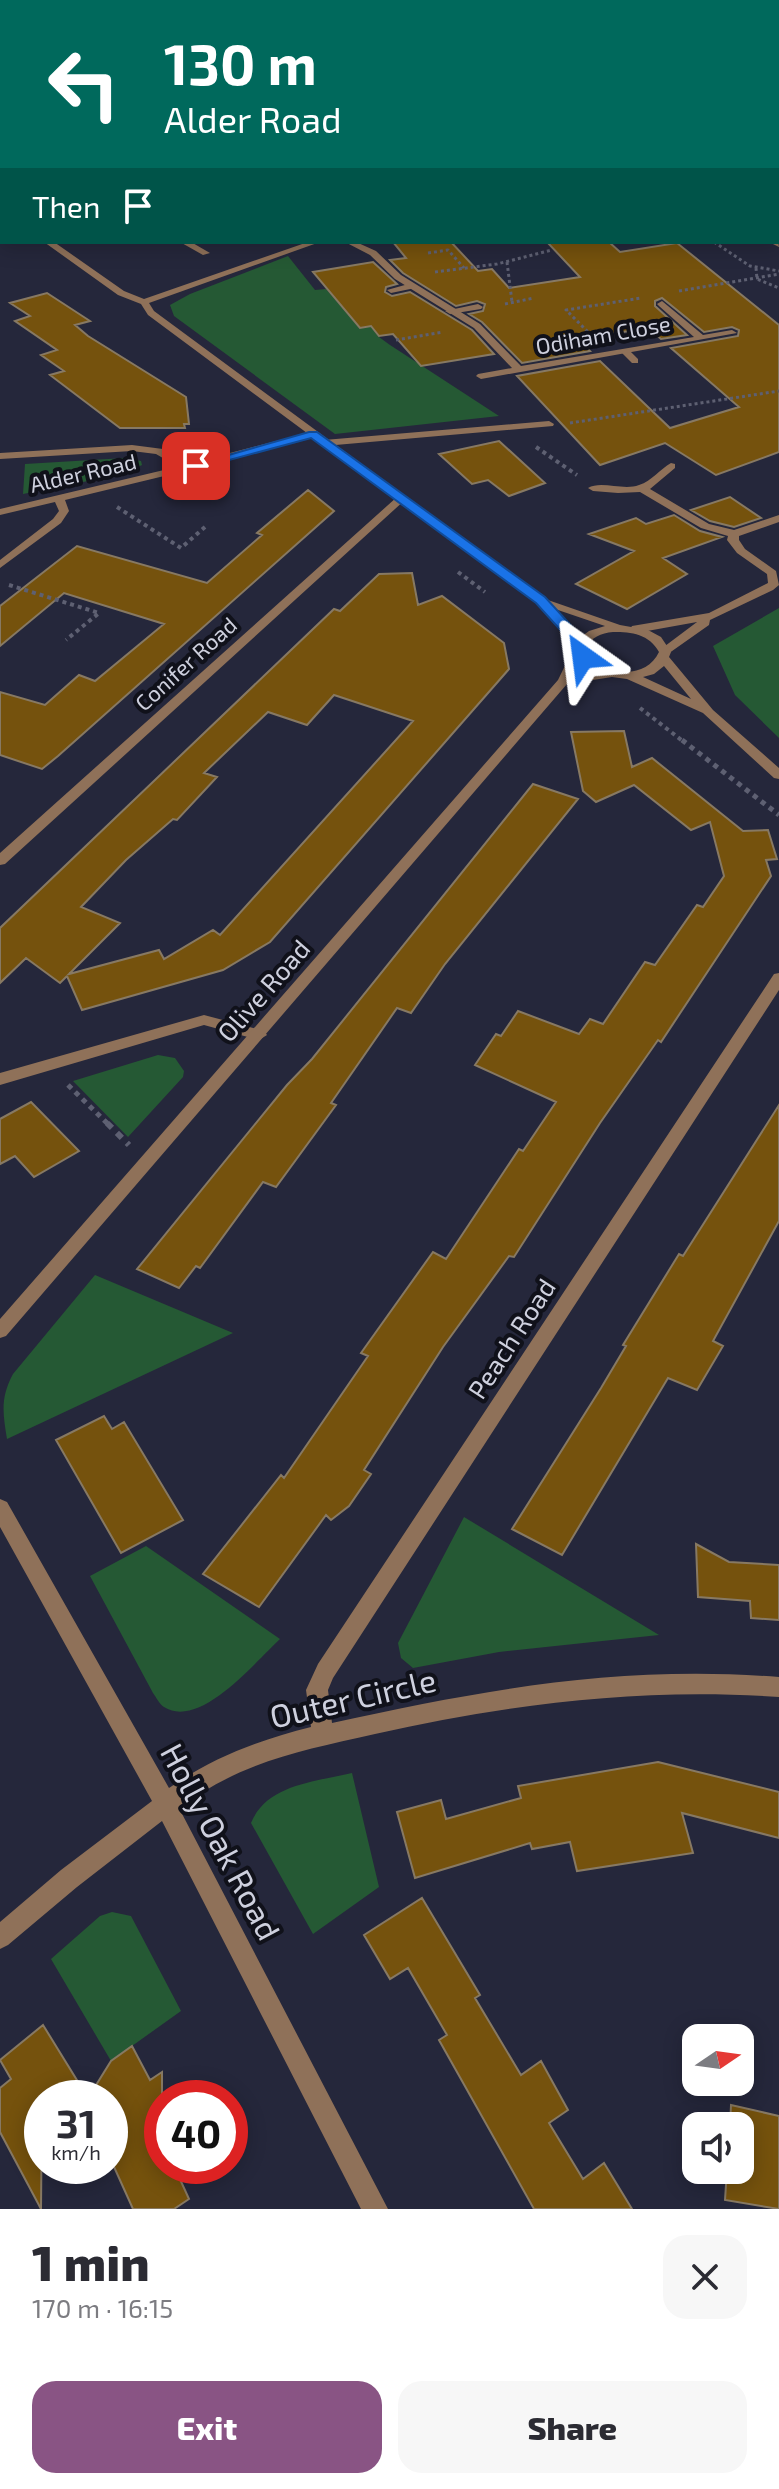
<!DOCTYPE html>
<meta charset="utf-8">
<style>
:root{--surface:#fff;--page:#f7f7f7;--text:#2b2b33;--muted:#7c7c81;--accent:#895484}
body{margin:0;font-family:"Exo 2",sans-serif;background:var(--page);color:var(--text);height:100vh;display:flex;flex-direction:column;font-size:30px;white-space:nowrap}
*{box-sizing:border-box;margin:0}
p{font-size:26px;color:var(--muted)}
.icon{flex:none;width:44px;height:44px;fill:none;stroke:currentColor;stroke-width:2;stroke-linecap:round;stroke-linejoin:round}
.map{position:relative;height:2209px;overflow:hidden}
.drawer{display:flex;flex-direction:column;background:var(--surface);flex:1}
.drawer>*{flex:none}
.top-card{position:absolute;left:0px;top:0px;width:780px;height:244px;box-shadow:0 4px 20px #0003;background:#00695c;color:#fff;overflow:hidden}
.needle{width:52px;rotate:77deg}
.buttons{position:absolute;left:682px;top:2024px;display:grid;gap:16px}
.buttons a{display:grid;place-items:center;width:72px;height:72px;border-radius:16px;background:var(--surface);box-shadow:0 4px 20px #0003;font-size:40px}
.speed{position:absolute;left:24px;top:2080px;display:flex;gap:16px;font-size:40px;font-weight:700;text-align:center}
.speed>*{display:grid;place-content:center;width:104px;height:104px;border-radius:50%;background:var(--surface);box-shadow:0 4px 20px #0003;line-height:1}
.speed small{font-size:20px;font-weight:400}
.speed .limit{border:12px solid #d22;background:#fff;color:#111}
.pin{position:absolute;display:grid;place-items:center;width:68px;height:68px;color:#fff;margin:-34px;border-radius:16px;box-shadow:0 4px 12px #0006}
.me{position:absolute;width:88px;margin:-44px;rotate:329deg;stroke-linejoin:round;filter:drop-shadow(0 0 6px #0008)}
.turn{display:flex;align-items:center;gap:28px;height:168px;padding:0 32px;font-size:36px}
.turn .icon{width:104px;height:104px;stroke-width:2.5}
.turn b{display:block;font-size:56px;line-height:68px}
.then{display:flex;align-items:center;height:76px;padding:0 32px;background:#0003;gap:16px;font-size:30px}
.round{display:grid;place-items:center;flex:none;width:84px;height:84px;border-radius:24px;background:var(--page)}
.headline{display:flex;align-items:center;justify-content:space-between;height:136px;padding:0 32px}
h1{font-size:48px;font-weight:800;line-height:60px}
.button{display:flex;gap:16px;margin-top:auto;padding:16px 32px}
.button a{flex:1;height:92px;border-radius:24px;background:var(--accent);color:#fff;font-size:32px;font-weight:800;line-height:92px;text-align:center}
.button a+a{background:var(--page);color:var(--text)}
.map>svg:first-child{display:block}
</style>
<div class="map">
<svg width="779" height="2209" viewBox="0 0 779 2209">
<rect width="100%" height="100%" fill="#25273b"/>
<!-- green -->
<path fill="#255934" d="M288,256L315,290L326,289L360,328L371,326L379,337L390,345L499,416L335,434L174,316L170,305L190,294Z
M125,458L141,461L142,465L123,474L23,494L25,464Z
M779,608V738L735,695L713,646Z
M158,1055L175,1058L184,1071L183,1077L128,1137L73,1081Z
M95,1275L233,1333L7,1439C3,1414 0,1398 13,1374Z
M464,1517L659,1635L499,1652L413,1668L401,1658L398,1643Z
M146,1546L280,1639C256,1661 200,1730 164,1707C160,1705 156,1697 153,1693L90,1576Z
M352,1773L379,1887L313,1934L251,1823C267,1784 315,1782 352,1773Z
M112,1912L131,1916L181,2011L111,2061L51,1959L100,1916Z"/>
<!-- building -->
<path fill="#75520d" stroke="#877963" stroke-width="2" fill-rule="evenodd" d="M393,242H451L478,271L492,269L509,288L580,277L547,242H609L620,252L677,243L779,325V452L716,475L665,443L600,465L517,376L600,361L670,428L739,407L671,348L738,336L739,330L732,327L704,332L662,298L655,301V306L687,335L661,339L648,328L578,339L590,351L522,363L482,322L469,314L483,311L485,304L477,301L456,306L403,273L390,260L406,258Z
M373,262L397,284L386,287L385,292L392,296L410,292L472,330L494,354L421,366L393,334L379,336L371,326L360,328L313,272Z
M47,293L90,321L75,325L88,336L186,397L189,424H184L185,428H120L50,375L64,371L41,355L57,350L15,321L30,316L10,303Z
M499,441L545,483L509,496L488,480L472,484L439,454Z
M308,490L334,511L58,756L42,769L0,755V692L45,705L79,675L95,681L164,624L64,593L0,646V606L77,546L207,583L262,535L257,533Z
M730,497L761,518L734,527L710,521L691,510Z
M674,515L700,531L722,537L663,558L687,574L627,609L576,584L634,551L589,534L636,518L646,524Z
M412,573L418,605L442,596L504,643L509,669L270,942L223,970L82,1010L67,976L60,983L26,958L0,983V928L334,609L340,611L379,574ZM334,695L413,721L220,935L213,930L164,959L159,950L69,974L120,923L81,907L126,860L173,819L177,820L217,777L204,773L268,712L307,725Z
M624,731L632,767L652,758L743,831L768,830L777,859L766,860L771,876L661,1042L658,1040L600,1123L514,1257L509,1256L443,1347L364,1470L371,1474L349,1506L331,1520L326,1515L259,1607L203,1574L281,1475L284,1478L368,1356L361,1353L433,1252L446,1259L519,1149L523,1151L556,1102L475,1065L496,1034L501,1036L518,1011L579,1034L590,1019L603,1024L645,962L655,965L697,905L703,907L724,876L710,822L691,830L634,785L596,802L583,791L571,732Z
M533,784L578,799L445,964L411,1013L397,1008L331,1103L336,1105L276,1187L263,1182L200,1268L196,1266L179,1288L137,1269L287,1085L312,1059Z
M31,1102L79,1151L34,1177L15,1156L0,1164V1119Z
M779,1105V1221L713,1341L723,1346L697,1390L668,1378L562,1555L512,1529L601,1388L626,1346L623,1345L679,1254L683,1256Z
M104,1416L112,1429L124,1422L183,1520L121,1553L56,1440Z
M696,1544L729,1562L779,1565V1620L751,1618L750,1601L698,1597Z
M658,1762L779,1792V1838L682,1813L693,1853L577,1871L570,1842L532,1849L530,1843L415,1878L397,1812L441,1800L446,1819L521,1798L518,1786Z
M422,1898L480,1995L475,1998L521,2075L541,2061L568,2110L549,2123L583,2179L604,2163L632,2209H534L439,2040L447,2035L408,1968L390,1979L364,1935Z
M43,2025L88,2098L111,2061L132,2046L150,2080L162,2072V2166H174L189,2199L174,2209H133L110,2158V2098H42L41,2209L0,2132V2088L11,2079L0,2060Z
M731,2105L779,2116V2209L725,2200L727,2170H740V2126H730Z"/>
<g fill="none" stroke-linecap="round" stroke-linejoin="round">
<!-- path-far4 -->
<path stroke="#5e6072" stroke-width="2" stroke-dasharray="3 3" stroke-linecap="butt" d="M61,0L65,2
M244,0L250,2
M284,0L289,2
M479,0L485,2
M659,0L665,2
M261,2L269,0
M560,2L568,0
M599,2L605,0"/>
<!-- path-far3 -->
<path stroke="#5e6072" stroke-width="3" stroke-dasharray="3 3" stroke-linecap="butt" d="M714,242L750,266L779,271
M428,253L448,250L464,268
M507,262L512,302
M756,268L757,279L779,288
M435,272L497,264L552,250
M679,291L779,274
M505,304L534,298
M592,336L566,310L641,298
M396,340L443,332
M570,423L779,391"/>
<!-- path-far2 -->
<path stroke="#5e6072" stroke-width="4" stroke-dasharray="4 4" stroke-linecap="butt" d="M536,447L577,475
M117,507L181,548L205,527
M458,572L485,592
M9,585L99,613L66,640
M640,708L684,742"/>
<!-- path-far1 -->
<path stroke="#5e6072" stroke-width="5" stroke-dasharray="5 5" stroke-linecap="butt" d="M682,740L779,815
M68,1085L109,1125"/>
<!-- path -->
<path stroke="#5e6072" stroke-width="6" stroke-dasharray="7 7" stroke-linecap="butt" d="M107,1123L129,1145"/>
<!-- service -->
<path fill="#8f7159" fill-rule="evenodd" d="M779,187V192H778V187Z
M412,283L416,286L415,288L391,293L387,290Z
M478,304L483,307L481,309L450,314L445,311Z
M622,349H628L638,359V363H632L622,353Z
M549,421L554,424L553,426L324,446L319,443L324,440Z"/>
<!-- minor -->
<path fill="#8f7159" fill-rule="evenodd" d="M0,0H6L0,3Z
M0,12L2,13V17L0,16Z
M0,87H2V91H0Z
M0,117H2V122H0Z
M0,157H2V161H0Z
M778,241L779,247L769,242H778Z
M180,242H191L210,253L203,255Z
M345,242H356L376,251L401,275L480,324L521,366L694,337L659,306L657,304L662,301L703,335L732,330L737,333L481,379L476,376L478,374L512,368L474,328L395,279L370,255Z
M671,463L675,464V468L650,489L709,524L734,530L779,515V522L739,536V540L745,549L776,571L779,585L773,590L710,620L709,625L665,656L661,655V649L697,622L636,633L630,629L632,626L709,613L768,583L767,574L737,553L727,540L728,536L701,528L640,492L618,493L593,491L588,488C601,480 623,491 639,485C652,481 660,469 671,463Z
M185,465L189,466V470L65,500L69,511L61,523L0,568V560L53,519L59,511L55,502L0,515V509Z
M397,497L406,499L5,864L0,865V853Z
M779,973V990L333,1678L328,1690L332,1723C487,1689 619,1665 779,1677V1697C642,1687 509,1704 375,1734C300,1751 243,1761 179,1808L388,2209H361L162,1821L77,1887L8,1945L0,1949V1922L61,1870L152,1801L0,1527V1499L7,1502L169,1788C212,1758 259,1740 311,1727L306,1690L318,1664L774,974Z
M204,1015L264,1031L267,1035L259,1040L204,1025L0,1085V1073Z"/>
<!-- tertiary -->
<path fill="#8f7159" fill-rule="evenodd" d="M778,14H779V18H778Z
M779,67V72H778V67Z
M778,87H779V91H778Z
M0,206H2V212H0Z
M44,242H54L124,291L144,299L308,242H320L149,303L154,311L545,599L620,625L648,630L661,637L671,652L669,657L713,710L779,768V779L774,778L703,713L627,679L612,677L567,684L6,1336L0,1338V1319L558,680L575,645L536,602L313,437L185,471L156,454L132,451L0,459V453L132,445L163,449L187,464L307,433L148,315L141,304L118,295ZM555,609L605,626L589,631L581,637ZM613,632C632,632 649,634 659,652C645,682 601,675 586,649C591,637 601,633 613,632ZM580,660L597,672L572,676ZM664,666L691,699L643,677L654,674Z"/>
</g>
<!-- route -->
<path fill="#1a73e8" stroke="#114b97" stroke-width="2" d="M309,432H317L545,597L588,644L587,660H578L574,645L536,603L311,438L196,469L190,466Z"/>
<g text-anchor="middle" stroke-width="8" stroke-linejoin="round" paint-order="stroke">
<!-- far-street labels -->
<g font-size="22" fill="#ced0de" stroke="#10111a">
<text transform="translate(603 335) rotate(-10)" y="8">Odiham Close</text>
<text transform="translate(83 473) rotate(-13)" y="8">Alder Road</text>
<text transform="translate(186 664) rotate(-42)" y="8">Conifer Road</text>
</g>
<!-- street labels -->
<g font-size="26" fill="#ced0de" stroke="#10111a">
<text transform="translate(264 991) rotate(-49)" y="9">Olive Road</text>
<text transform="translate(512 1339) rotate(-57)" y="9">Peach Road</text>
</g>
<!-- near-street labels -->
<g font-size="32" fill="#ced0de" stroke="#10111a">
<text transform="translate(353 1699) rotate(-13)" y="11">Outer Circle</text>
<text transform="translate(220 1842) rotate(62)" y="11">Holly Oak Road</text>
</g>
</g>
</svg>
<div class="buttons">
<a><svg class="needle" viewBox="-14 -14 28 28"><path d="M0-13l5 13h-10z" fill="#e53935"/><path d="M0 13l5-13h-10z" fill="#7c7c81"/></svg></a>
<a><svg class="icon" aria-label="sound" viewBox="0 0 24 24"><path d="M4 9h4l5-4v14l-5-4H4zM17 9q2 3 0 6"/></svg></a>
</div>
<div class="speed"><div>31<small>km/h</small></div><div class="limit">40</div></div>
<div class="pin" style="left:196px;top:466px;background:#d93025"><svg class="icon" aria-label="arrive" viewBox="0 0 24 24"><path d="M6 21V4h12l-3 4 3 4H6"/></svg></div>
<svg class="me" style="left:583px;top:657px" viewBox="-20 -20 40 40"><path d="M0-17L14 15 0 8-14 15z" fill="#1a73e8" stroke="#fff" stroke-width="4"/></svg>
<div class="top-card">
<div class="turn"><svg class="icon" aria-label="left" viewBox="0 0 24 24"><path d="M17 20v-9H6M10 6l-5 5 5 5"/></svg><div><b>130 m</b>Alder Road</div></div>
<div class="then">Then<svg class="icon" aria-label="arrive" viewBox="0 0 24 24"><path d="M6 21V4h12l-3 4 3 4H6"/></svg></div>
</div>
</div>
<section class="drawer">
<div class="headline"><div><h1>1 min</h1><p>170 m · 16:15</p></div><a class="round"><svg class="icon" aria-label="close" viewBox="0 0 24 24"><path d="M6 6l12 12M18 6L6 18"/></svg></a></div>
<div class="button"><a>Exit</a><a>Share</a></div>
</section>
